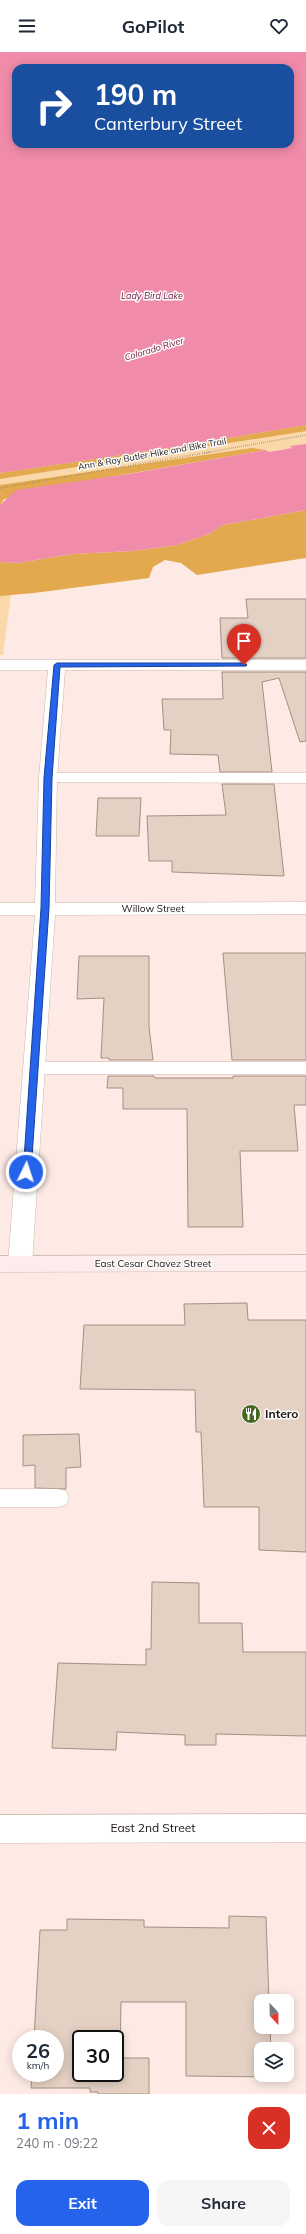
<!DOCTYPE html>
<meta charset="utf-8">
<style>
:root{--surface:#fff;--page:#f6f6f7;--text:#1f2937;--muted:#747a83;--accent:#2563eb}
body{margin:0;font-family:Mulish,sans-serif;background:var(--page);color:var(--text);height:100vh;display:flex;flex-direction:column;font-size:15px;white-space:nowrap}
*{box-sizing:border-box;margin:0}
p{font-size:13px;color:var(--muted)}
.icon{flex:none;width:22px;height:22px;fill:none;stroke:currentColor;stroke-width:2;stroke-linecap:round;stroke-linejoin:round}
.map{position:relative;height:2042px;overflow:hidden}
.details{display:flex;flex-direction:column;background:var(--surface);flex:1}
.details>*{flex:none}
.top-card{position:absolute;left:12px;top:12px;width:282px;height:84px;border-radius:12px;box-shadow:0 2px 10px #0003;background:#1a4fa0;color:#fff;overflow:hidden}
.needle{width:26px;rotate:158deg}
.buttons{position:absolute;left:254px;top:1942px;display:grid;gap:8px}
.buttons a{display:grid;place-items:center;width:40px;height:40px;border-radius:8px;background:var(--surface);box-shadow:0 2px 10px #0003;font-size:20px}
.speed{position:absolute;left:12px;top:1978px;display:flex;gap:8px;font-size:20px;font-weight:700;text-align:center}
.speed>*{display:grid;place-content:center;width:52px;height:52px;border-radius:50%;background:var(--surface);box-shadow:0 2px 10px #0003;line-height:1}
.speed small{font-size:10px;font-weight:400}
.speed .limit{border:2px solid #111;border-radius:6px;background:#fff;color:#111}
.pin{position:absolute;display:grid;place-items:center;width:34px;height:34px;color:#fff;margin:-41px -17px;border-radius:50% 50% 50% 0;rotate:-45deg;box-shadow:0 0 4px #0007}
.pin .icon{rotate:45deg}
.me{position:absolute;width:44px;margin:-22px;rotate:4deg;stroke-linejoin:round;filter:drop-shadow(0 0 3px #0008)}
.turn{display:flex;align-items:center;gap:14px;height:84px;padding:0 16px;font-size:18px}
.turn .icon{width:52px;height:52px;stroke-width:2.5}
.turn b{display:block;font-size:28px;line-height:34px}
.round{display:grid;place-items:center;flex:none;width:42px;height:42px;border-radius:12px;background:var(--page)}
.overview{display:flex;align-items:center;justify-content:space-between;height:68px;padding:0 16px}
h1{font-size:24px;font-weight:700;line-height:30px;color:var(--accent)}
.action{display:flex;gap:8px;margin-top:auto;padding:8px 16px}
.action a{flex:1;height:46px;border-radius:12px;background:var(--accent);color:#fff;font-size:16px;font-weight:700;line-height:46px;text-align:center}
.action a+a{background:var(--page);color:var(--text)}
header{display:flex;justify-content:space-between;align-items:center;height:52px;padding:0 16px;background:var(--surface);font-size:18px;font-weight:700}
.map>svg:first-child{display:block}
</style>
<header><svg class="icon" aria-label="menu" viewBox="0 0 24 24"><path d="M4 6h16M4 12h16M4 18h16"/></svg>GoPilot<svg class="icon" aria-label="heart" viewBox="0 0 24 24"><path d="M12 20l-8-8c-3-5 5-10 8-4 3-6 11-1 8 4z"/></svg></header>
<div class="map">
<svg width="306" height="2042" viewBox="0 0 306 2042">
<rect width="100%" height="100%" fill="#fdeae4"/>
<!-- green -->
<path fill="#fad8a9" d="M306,373V392L291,394L293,396L269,400L266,398L129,422L4,447L0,453V421Z
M0,510L11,542L3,603H0Z"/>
<!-- forest -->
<path fill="#e3a94e" d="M306,373V379L0,427V421L162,397Z
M252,396L266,398L98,427L4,447L0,453V433Z
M306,458V506L197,523L181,511L165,508L153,515L149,526L34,541L0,544V510L18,511L72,502L133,499L177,493L209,482L223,473Z"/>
<!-- water -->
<path fill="#f08ba9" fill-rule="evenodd" d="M0,0H306V373L162,397L0,421ZM16,16H290V92H16Z
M306,392V458L223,473L209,482L177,493L133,499L72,502L18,511L0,510V453L16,438L129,422L266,398L269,400L292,396L290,394Z"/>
<!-- building -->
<path fill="#e4d1c3" stroke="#a29083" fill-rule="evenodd" d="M246,547H306V606H222L220,566H248Z
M222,620H306V689L300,690L279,626L262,630L272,720H220L218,703L170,702L171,678H164L162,647H223Z
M222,732H274L284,824L172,820V809H149L147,764L226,763Z
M98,746H141L139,784H96Z
M223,901H306V1008H232Z
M79,904H149V975L153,1008H109V1006H101L104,946L77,947Z
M108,1024H154L155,1026H233V1024H306V1053H294L298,1099H240L243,1175H188L187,1057H123V1036H107Z
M247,1251L248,1268H306V1500L259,1498V1455H204L201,1380H196L195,1338L80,1337L84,1273H185L184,1252Z
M79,1382L81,1415L66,1416V1437L35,1436V1413L23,1414V1383Z
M152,1530L199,1531V1571H242L243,1600H306V1684L216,1682V1693H185V1683L117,1680L116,1698L52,1696L58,1611L146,1613V1597H151Z
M229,1864L266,1865L269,1949H261V1975H270L271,1997H261V2023H272V2025L186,2024V1950H121L120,2006H149V2042H98V2040H90V2036H31L32,2021H55V1987H34L40,1878H67V1867L144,1868V1875L229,1876ZM81,1987H115V2021H81Z"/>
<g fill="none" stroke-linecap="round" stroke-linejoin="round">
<!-- service casing -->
<g stroke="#cdb6af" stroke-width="1">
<path id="service" d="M48,721H306V731L42,730L40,726L42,722Z
M34,1010H306V1022H34L27,1020L24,1016L27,1012Z
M0,1437H57L66,1439L69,1446L66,1453L57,1455H0Z"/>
</g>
<!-- minor casing -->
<g stroke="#cdb6af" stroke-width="1">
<path id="minor" d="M0,608H306V618H65L57,726L55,851L306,850V862L55,863L32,1212L29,1218L20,1220L11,1218L8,1212L35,863H0V851H35L39,726L48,618H0Z"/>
</g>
<!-- tertiary casing -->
<g stroke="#cdb6af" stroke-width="1">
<path id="tertiary" d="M306,1762V1790L0,1791V1763Z"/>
</g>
<!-- secondary casing -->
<g stroke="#cdb6af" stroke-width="1">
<path id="secondary" d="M306,1203V1219L0,1220V1204Z"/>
</g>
<!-- path-far1 -->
<path stroke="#867a75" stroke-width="1.5" stroke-dasharray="0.5 1.5" stroke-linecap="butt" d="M204,401L306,383"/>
<!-- path -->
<path stroke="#867a75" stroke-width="2" stroke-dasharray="0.5 2" stroke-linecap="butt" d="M0,436L210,400"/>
<!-- service -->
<use href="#service" fill="#fff" fill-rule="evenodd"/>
<!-- minor -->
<use href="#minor" fill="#fff" fill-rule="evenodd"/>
<!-- tertiary -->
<use href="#tertiary" fill="#fff" fill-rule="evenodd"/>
<!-- secondary -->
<use href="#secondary" fill="#fcecec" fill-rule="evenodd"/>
</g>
<!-- route -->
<path fill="#2563eb" stroke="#184099" d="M244,611L247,613L246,614L60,615L52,726L49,856L31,1120L26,1123L23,1122L41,856L44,726L54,613L57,611Z"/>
<!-- icons -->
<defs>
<g id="restaurant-disc" transform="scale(1)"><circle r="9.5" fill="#45671f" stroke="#fcfcfc"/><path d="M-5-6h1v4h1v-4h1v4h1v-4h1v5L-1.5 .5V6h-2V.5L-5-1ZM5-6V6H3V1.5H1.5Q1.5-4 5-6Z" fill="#fff"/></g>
</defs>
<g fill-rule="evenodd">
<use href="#restaurant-disc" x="251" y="1362"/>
</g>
<g text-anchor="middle" stroke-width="3" stroke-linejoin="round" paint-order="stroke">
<!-- far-water labels -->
<g font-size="9" font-style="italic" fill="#6f153a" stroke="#fcfcfc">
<text x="152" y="247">Lady Bird Lake</text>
<text transform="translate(154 297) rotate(-17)" y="3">Colorado River</text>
</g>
<!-- far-street labels -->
<g font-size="9" fill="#1c1512" stroke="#fcfcfc">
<text transform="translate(152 402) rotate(-10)" y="3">Ann &amp; Roy Butler Hike and Bike Trail</text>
</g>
<!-- street labels -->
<g font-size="10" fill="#1c1512" stroke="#fcfcfc">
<text x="153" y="860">Willow Street</text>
<text x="153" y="1215">East Cesar Chavez Street</text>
</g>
<!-- near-poi labels -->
<g font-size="12" font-weight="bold" fill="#1c1512" stroke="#fcfcfc" text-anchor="start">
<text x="265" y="1366">Intero</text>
</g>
<!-- near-street labels -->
<g font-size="12" fill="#1c1512" stroke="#fcfcfc">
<text x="153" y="1780">East 2nd Street</text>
</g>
</g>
</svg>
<div class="buttons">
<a><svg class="needle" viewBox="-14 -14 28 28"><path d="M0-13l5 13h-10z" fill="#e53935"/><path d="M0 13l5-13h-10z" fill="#747a83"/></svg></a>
<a><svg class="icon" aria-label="layers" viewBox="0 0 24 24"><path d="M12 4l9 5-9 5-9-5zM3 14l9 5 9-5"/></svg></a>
</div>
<div class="speed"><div>26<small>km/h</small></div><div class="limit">30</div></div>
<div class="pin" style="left:244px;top:613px;background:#d93025"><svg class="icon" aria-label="arrive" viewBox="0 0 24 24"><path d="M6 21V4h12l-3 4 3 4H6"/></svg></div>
<svg class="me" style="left:26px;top:1120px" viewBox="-20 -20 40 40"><circle r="17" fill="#2563eb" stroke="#fff" stroke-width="3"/><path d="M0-11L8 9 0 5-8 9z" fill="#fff"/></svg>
<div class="top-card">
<div class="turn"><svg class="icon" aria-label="right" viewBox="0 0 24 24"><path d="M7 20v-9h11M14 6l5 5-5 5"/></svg><div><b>190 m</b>Canterbury Street</div></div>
</div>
</div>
<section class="details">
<div class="overview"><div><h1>1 min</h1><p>240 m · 09:22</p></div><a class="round" style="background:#d93025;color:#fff"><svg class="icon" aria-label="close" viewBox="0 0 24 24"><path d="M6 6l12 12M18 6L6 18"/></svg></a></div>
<div class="action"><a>Exit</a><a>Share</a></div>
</section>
